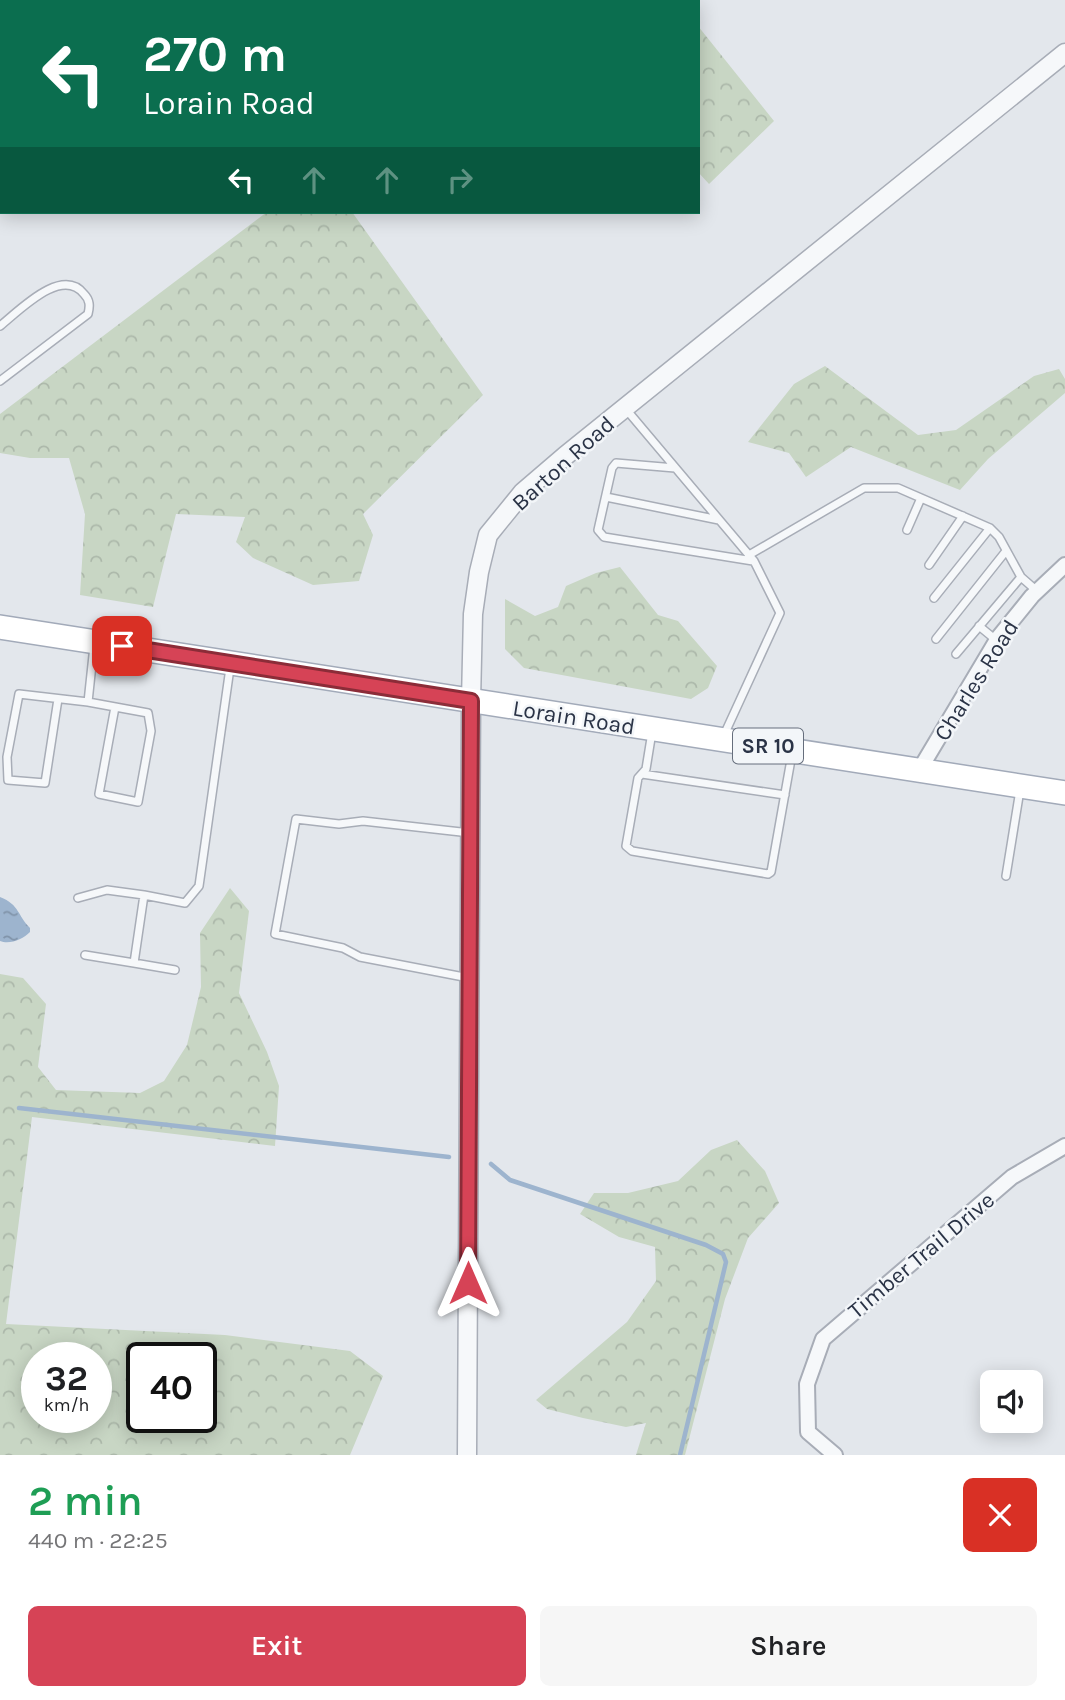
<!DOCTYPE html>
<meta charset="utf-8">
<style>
:root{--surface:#fff;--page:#f6f6f6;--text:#202124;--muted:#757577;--accent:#d64356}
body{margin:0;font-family:Karla,sans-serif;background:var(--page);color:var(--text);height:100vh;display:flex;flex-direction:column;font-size:26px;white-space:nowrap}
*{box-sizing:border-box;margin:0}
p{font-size:23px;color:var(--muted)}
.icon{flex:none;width:38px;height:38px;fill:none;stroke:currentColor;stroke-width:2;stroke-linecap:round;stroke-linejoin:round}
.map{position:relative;height:1455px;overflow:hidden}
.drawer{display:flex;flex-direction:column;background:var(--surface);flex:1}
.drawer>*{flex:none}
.top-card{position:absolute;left:0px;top:0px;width:700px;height:214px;box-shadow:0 4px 18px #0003;background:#0b6e4f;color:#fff;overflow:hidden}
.fabs{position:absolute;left:980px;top:1370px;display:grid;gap:14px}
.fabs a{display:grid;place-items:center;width:63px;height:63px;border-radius:10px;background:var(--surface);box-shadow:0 4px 18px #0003;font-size:35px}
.speed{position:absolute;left:21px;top:1342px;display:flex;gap:14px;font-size:35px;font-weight:700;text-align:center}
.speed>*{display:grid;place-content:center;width:91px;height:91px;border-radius:50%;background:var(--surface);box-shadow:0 4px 18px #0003;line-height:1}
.speed small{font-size:18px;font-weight:400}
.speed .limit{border:4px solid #111;border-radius:10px;background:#fff;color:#111}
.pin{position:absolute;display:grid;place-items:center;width:60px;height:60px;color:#fff;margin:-30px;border-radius:14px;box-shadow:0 4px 10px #0006}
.me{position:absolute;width:77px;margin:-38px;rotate:0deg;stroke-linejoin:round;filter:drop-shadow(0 0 5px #0008)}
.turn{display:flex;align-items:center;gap:24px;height:147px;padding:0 28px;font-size:32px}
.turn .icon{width:91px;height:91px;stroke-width:2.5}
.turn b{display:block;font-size:49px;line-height:60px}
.lanes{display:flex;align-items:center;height:66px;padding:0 28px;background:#0003;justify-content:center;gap:35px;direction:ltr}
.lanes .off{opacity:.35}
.round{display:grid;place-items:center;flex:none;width:74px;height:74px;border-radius:10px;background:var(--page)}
.summary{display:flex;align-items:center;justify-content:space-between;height:119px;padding:0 28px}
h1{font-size:42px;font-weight:600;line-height:52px;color:#1e9e55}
.button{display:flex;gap:14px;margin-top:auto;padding:14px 28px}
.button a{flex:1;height:80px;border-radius:10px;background:var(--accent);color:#fff;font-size:28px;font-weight:600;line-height:80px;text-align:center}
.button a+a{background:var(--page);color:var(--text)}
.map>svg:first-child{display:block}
</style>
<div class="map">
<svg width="1065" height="1455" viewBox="0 0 1065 1455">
<defs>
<pattern id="forest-crowns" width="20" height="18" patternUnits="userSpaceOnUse" patternTransform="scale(1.75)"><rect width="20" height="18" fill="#c8d6c4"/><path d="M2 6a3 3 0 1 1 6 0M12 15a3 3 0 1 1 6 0" fill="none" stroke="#acb8aa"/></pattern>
<pattern id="water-ripples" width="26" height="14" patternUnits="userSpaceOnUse" patternTransform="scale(1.75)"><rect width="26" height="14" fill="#9db4ce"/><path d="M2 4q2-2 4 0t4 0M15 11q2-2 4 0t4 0" fill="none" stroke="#8093a9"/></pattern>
</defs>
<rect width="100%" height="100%" fill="#e3e7ec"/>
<!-- forest -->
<path fill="url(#forest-crowns)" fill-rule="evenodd" d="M445,0H678L679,2H442Z
M698,26L774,121L709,184L698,172Z
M267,212H352L483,395L363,514L373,535L359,581L313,585L253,558L236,542L245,517L176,514L153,607L80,595L85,514L69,458H30L0,453V414Z
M825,366L918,435L956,430L1034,376L1059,369L1065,379V393L988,459L960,490L851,447L806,477L789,453L748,442L794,384Z
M620,567L658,615L678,621L717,666L708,688L691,699L524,668L505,649V599L535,616L558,607L566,586L596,573Z
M230,888L249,911L239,993L267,1052L279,1086L275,1146L32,1117L6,1324L225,1335L350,1351L383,1376L350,1455H0V974L23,978L46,1004L38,1067L56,1090L140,1093L164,1081L187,1045L201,987L200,933ZM37,1358H96V1418H37ZM201,1358V1418H142V1358Z
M737,1140L765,1171L779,1203L748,1238L725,1299L685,1455H636L646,1423L626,1427L583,1418L547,1409L536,1400L627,1322L656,1281L655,1247L619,1237L580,1214L594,1193H628L678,1181L711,1150Z"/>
<!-- pitch -->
<path fill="#c8d6c4" d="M87,0H192L194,2H85Z
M258,0H410L259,2Z"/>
<!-- water -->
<path fill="url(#water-ripples)" d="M0,897C20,905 17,915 30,928V932C23,939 10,945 0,941Z"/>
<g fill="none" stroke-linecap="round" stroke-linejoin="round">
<!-- stream -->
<path stroke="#9db4ce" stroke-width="4.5" d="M19,1108L449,1157
M491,1164L510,1180L706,1245L723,1254L726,1262L680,1455"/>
<!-- service casing -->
<g stroke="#a8adb7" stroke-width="10">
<path id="service" d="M0,326C20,310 62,266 84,294C90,300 90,306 88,314L0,381
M625,408L754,561L780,613L724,735
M675,468L616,463L612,468L598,530L604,537L753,561
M606,497L719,520
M907,530L921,498
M749,555L864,488H898L990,528L999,537L1021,577L956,654
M929,565L963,516
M1021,577L1037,591
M934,598L990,528
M979,626L996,640
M936,639L1006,551
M94,646L88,702L148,713L151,731L138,802L99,794L115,707
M58,699L45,783L8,780L7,757L19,694L88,702
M652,732L646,769L638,778L626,846L632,851L768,874L771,872L792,754
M642,774L785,795
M1006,876L1020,790
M78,898L107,890L144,895
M85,955L134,963
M175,970L134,963L144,895L185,903L199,886L230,668
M469,978L360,957L343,948L275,934L296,819L339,824L363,821L470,833"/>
</g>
<!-- minor casing -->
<g stroke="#a8adb7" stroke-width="18">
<path id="minor" d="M920,769L998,638L1032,596L1065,565
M835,1455L808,1432L807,1384L823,1339L1012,1177L1065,1146"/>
</g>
<!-- tertiary casing -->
<g stroke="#a8adb7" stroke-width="21">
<path id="tertiary" d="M467,1455L471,701L473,614L479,572L488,535L523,492L565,456L1065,53"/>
</g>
<!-- primary casing -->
<g stroke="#a2aab9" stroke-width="26">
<path id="primary" d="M0,627L1065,793"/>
</g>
<!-- service -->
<use href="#service" stroke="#f6f8fa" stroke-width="7"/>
<!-- minor -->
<use href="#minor" stroke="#f6f8fa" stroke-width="14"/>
<!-- tertiary -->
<use href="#tertiary" stroke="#f6f8fa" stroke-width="18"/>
<!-- primary -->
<use href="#primary" stroke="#fff" stroke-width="23"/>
</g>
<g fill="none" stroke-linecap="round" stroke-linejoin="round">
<!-- route casing -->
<g stroke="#8b2c38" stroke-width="18">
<path id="route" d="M122,646L471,701L468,1283"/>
</g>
<!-- route -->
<use href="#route" stroke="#d64356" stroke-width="12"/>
</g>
<g text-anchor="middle" stroke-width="5" stroke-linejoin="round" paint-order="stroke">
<!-- shield labels -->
<rect fill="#f3f6f9" stroke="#666e7c" stroke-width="2" x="733" y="728.5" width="70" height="35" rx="5"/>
<g font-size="21" font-weight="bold" fill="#2a3346">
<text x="768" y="753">SR 10</text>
</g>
<!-- street labels -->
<g font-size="23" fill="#2a3346" stroke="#f3f6f9">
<text transform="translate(563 463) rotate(-42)" y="8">Barton Road</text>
<text transform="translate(976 680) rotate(-58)" y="8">Charles Road</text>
<text transform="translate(574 717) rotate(9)" y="8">Lorain Road</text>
<text transform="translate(921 1255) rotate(-40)" y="8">Timber Trail Drive</text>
</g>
</g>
</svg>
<div class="fabs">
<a><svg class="icon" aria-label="sound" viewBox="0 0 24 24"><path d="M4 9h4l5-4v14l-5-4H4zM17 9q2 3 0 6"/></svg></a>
</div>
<div class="speed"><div>32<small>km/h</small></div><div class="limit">40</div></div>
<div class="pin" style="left:122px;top:646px;background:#d93025"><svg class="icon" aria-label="arrive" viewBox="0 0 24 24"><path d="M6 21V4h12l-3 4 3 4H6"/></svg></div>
<svg class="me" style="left:468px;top:1283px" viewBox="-20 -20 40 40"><path d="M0-17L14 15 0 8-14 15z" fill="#d64356" stroke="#fff" stroke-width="4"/></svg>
<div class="top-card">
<div class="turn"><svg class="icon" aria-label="left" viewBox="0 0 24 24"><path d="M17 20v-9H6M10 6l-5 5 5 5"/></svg><div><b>270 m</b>Lorain Road</div></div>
<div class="lanes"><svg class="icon" aria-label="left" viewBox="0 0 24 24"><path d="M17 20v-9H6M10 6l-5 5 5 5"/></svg><svg class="icon off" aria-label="ahead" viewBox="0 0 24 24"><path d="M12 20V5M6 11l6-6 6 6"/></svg><svg class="icon off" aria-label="ahead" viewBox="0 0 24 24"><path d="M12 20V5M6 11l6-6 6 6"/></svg><svg class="icon off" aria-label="right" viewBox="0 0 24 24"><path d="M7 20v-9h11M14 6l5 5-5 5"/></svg></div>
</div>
</div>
<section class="drawer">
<div class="summary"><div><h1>2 min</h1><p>440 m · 22:25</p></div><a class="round" style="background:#d93025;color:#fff"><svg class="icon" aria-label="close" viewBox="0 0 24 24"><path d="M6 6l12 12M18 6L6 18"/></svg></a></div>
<div class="button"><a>Exit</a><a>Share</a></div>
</section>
